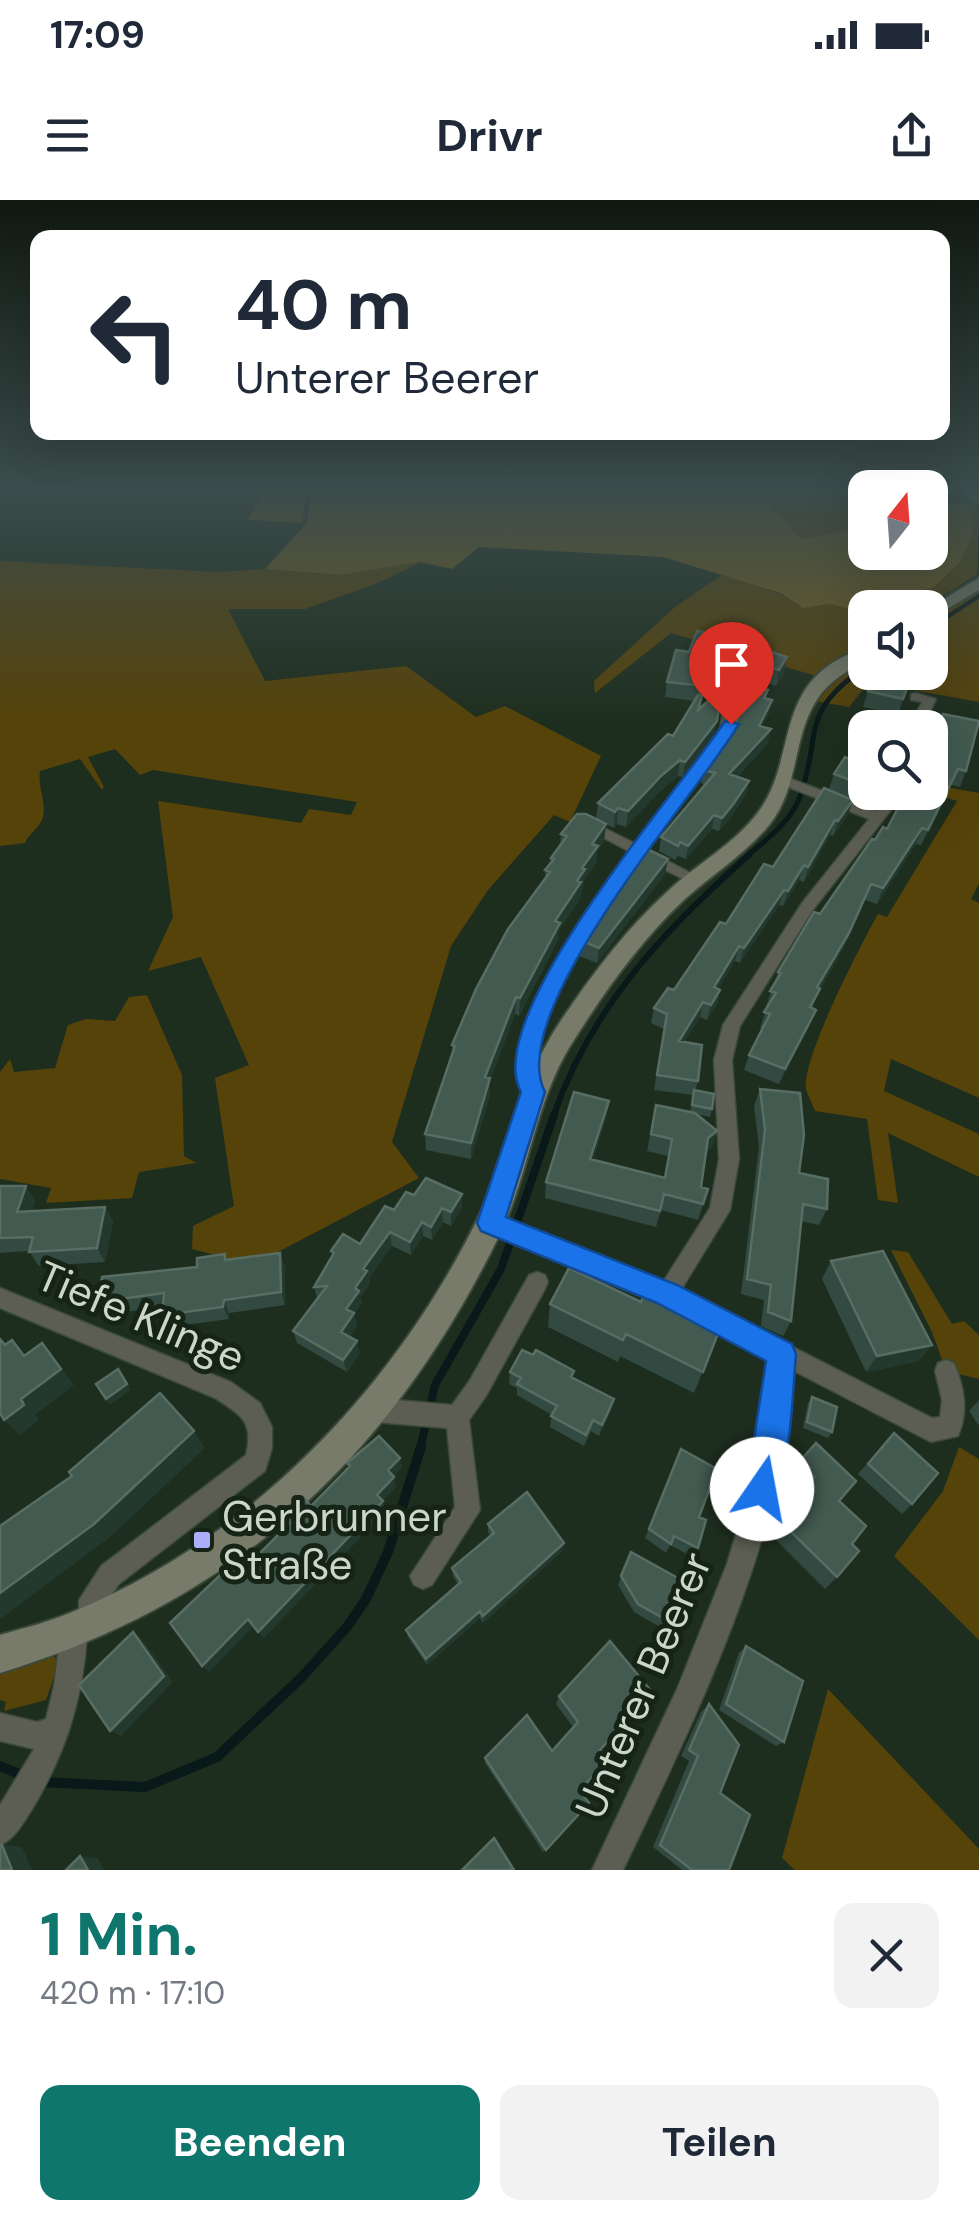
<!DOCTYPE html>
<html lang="de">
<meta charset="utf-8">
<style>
:root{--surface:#fff;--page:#f2f2f3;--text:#1f2937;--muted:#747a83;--accent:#0f766e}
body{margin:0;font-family:"DM Sans",sans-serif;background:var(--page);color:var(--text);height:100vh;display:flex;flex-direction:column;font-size:38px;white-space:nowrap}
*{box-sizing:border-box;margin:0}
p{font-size:32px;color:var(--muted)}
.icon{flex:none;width:55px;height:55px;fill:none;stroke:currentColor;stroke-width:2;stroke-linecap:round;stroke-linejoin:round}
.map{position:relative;height:1670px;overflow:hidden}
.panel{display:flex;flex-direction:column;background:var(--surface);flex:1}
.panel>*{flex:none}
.guide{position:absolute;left:30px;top:30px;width:920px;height:210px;border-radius:20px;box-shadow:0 10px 40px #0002;background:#fff;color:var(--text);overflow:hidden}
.needle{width:65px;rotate:17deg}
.fabs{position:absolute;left:848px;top:270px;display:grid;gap:20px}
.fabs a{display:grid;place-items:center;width:100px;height:100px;border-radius:20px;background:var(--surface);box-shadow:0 10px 40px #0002;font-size:50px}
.pin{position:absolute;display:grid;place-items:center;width:85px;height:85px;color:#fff;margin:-102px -42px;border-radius:50% 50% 50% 0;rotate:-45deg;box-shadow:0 0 10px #0007}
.pin .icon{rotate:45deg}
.me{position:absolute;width:110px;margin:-55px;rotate:12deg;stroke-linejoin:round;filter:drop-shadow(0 0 8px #0008)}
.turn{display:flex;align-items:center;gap:35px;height:210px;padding:0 40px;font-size:45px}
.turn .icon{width:130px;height:130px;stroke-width:2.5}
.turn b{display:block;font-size:70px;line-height:85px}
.round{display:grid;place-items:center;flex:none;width:105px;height:105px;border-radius:20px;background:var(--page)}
.headline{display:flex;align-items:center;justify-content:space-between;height:170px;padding:0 40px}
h1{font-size:60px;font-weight:700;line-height:75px;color:var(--accent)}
.cta{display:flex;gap:20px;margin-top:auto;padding:20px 40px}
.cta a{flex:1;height:115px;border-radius:20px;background:var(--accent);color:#fff;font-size:40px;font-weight:700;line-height:115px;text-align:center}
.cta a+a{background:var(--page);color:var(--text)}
.status{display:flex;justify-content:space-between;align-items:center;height:70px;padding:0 50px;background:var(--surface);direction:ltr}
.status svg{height:28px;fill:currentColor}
header{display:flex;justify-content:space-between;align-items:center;height:130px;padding:0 40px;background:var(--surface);font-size:45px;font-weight:700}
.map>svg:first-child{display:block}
</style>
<div class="status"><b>17:09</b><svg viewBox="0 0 49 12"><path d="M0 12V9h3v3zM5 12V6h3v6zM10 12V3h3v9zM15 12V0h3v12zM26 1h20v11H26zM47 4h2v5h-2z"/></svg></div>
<header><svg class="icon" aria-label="menu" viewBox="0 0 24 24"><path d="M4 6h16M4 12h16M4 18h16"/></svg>Drivr<svg class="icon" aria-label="share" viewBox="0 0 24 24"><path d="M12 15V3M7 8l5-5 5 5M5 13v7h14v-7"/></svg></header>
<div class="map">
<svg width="979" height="1670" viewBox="0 0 979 1670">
<rect width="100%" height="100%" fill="#1e2e1e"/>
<!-- green -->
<path fill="#56430a" d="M312,289H491L492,294L459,296L461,302H310Z
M812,289H865V327L801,339L770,306Z
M964,303L974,305L979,313L977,374L926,407L873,408L934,387L970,312Z
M0,361L218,372L265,369L342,375L421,362L378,383L305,409H228L265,481L406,466L476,517L505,506L601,556L570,622L554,615L488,690L451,746L392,942L419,978L253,1065L192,1049L193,1026L234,1006L215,878L249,865L201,757L148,771L173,717L158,601L301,623L309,609L351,615L357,602L153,570L140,575L115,549L88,557L104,587L102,590L80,559L40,571C37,588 49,607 41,622C36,630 29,634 25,643L0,646Z
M723,374L780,394L803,408L831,404L865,409V444L813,479V475L671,433L595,493L594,481L675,407Z
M979,390V502L869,482L849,507L811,500L822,487L865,460V472H930V420Z
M930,584L979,593V684L971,699L979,703V898L891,859L884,891L979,934V977L888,933L898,1003L878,1000L867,919L815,911C813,905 808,896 806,889C801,860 861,744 878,714L887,717L957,601L930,592Z
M147,795L182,875L184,956L196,963L139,972L132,998L46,1003L51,988L0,979V872L10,859L14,872L55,868L68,825L86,819L115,821L129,797Z
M891,1050L908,1052L952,1124L964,1121L979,1135V1179L946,1171L932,1132Z
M959,1247L979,1259V1440L894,1356L943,1291Z
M46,1456L55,1457L58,1465L46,1500L4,1511L6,1502L0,1500V1471Z
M828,1489L979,1649V1670H795L782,1658Z"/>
<!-- forest -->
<path fill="#745d1d" d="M263,289H306L302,323L248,320Z
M491,289H812L771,306L801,339L865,327V352H930V306L964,303L970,311L972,336L960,362L934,387L859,411L831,404L803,408L780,393L663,357L479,347L452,369L420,362L342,375L265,369L307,323L310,302H460L459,295L491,294Z"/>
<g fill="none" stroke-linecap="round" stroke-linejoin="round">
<!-- stream-far4 -->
<path stroke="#091819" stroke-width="4" d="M930,428L979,396"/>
<!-- stream-far3 -->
<path stroke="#091819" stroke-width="5" d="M747,656C765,641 790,622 799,599C824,532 796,516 865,467"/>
<!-- stream-far2 -->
<path stroke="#091819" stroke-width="6" d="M553,917C591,807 664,730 750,654"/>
<!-- stream-far1 -->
<path stroke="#091819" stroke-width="8" d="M420,1249L435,1185L501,1069L554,915"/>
<!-- stream -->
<path stroke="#091819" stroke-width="10" d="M0,1566L24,1576
M40,1582L145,1587L217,1557L300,1479L347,1427L366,1399L388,1352L421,1247"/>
<!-- street casing -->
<g stroke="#3a493a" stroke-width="3">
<path id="street" d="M731,452L747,457L736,459L734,466L735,518L729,538L647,650L702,679L699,682H689L641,658C601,712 545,786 536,854C535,866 540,880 542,892L539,897H527C522,886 518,871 518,859C518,803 596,698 630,652L576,623L583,619L588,620L636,644L717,538C728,511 718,483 725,455Z
M915,493L936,499L922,528H909L922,502L911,500V494Z
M786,577L876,611L890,592H905L812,711L740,826L732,860L739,959L730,1010L681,1090L932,1218L940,1217L942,1200L935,1171L938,1163L946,1160L954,1163C964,1187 969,1211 958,1236L931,1242L792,1170C787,1213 784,1257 773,1299C740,1428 680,1551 623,1670H592L678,1487L727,1364L753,1278L770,1159L659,1101L484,1029L481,1023L484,1017L491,1014L663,1082L710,1008L719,959L714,860L723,825L802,703L869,619L781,584V578Z
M537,1072L545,1075L548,1082L545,1089L486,1196L469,1220L480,1310L432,1385L423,1389L414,1385L410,1376L455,1307L447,1228L374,1222L366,1218L362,1210L366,1202L374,1198L452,1205L470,1180L529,1075Z
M0,1088L231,1182L260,1203L272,1227V1248L265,1271L119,1384L105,1404V1423L101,1432L92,1436L87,1434C83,1500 65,1555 31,1611C22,1624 15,1639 0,1645V1605L34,1549L0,1541V1513L37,1522L46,1519L54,1486L61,1431L65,1422L74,1418L79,1420V1400L101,1366L246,1255C254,1221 241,1215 215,1198L0,1108Z"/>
</g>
<!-- secondary casing -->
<g stroke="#3a493a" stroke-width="4">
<path id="secondary" d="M964,289H978L979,304L974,303Z
M979,378V390L930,419L929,408Z
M865,448V460C848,471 829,481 818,498C792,536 800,586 770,624C747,653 713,674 685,699C639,742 602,795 569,848C535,905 529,973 501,1032C393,1254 238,1401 0,1473V1435C24,1428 49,1422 72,1412C249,1340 393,1190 477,1020C511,952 517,885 562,819C593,773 627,728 668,691C697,664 736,643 759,611C800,555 770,478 865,448Z"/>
</g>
<!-- street -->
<use href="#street" fill="#5c5e53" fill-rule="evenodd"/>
<!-- secondary -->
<use href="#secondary" fill="#787b6a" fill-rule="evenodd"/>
</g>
<!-- wall -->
<path fill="#324a41" d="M717,435L699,508L714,536L683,577L678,576L659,592L626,627L617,624L614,628L596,619L598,603L673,536L694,501L665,497L667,482L689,452Z
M753,461L784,473L776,486L749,477Z
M910,480L898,514L863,507L868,491Z
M741,486L768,490L766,499L772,500L769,513L762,526L768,543L737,577L749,581L746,594L731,617L719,631L712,629L686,659L678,656L675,660L659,651L661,637L705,585L701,583L703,570L735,526L739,515L738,499Z
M943,514L966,571L960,587L951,585L921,645L916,644L877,704L865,700L843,749L820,789L812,808L810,825L779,884L744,870L749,855L762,829L760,828L767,807L766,806L778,772L875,640L887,629L905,606L930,592L936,535Z
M865,537V591L858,600L829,589L834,574L854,561Z
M824,588L848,615L833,636L830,635L804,682L799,680L783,706L779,705L740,763L735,761L718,789L720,790L717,805L707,820L700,817L684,842L698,881L695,891L712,909L710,917L696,914L717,931L712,947L706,952L701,987L708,989L698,1020L661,1010L656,1027L545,998L546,982L609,901L606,918L593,960L664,978L668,956L647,951L656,905L690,912L693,895L654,890L664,829L651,823L654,808L674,790L773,667Z
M606,624L604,642L597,651L596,663L584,680L580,699L559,730L558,740L519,816L515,814L490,880V895L471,959L426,950L425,934L452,854V845L545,678V670L550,664L551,658L560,645L561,634Z
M643,656L668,659L665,674L597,763L579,756L580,740Z
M760,889L799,973L827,1009L819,1025L801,1021L791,1121L783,1136L761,1126L764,1100L741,1094L759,947L754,906Z
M0,986L35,1000L32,1011L105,1007L113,1021L105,1062L39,1066L29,1051L0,1053Z
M462,994V1008L451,1026L443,1022L432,1040L423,1036L411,1055L392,1046L369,1078L370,1084L360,1097L362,1103L354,1114L357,1126L349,1137L360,1153L347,1172L297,1143L293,1131L317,1098L314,1087L332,1057L331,1051L360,1044L394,1010L414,995Z
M225,1054L227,1060L285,1066V1105L229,1113V1119L184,1125L183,1131L169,1133L162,1120L163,1107L108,1114L99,1102L197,1067Z
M831,1061L919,1161L866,1172L822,1079Z
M641,1102L719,1131L694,1193L620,1156L618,1162L548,1127L550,1104Z
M510,1172L573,1178L611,1211L599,1236L591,1231L584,1246L550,1227L552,1215L517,1195V1188L509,1184Z
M812,1197L832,1232L828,1238L803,1228L808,1203Z
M979,1200V1226L969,1211Z
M894,1233L912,1304L902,1314L858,1274Z
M681,1249L699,1317L698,1348L693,1357L670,1345L666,1353L645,1338Z
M799,1262L839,1301L852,1344L837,1377L825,1389L768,1332L802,1291L788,1277Z
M488,1324L564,1343L562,1351L483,1423L480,1418L427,1465L408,1437L406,1430L458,1385L453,1376L452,1368L490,1336L488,1332Z
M631,1352L670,1422L665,1430L634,1412L618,1385Z
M746,1446L784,1542L776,1546L719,1510L739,1453Z
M559,1496L600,1550L580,1591L589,1603L543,1652L485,1563V1558L552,1551L573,1527L556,1504Z
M709,1504L729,1670H682L653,1647L689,1561L681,1556L701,1512Z"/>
<!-- shaded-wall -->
<path fill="#23392d" d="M787,457L784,473L776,486L779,470Z
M772,500L769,513L756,539L759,526Z
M717,521L714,536L683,577L685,562Z
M771,529L768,543L726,588L729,574Z
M680,560L678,576L659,592L626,627L628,611L661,576Z
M749,581L746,594L731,617L719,631L722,618Z
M865,583V591L858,600L863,585Z
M853,600L848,615L833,636L838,621Z
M618,608L617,624L614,628L615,612Z
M714,615L712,629L686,659L688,646Z
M835,620L830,635L804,682L808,667Z
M606,624L604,642L597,651L596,663L584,680L580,699L559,730L558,740L519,816L520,798L555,721L577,681L592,644Z
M922,628L916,644L877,704L883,688Z
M668,659L665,674L597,763L599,748Z
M804,665L799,680L783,706L788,691Z
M871,684L843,749L811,803L817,787Z
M784,690L779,705L740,763L744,748Z
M739,746L735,761L710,802L714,787Z
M720,790L717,805L707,820L711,805Z
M516,797L515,814L490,880V895L471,959V943L485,877Z
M703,802L700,817L676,856L679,841Z
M816,810L810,825L779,884L785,869Z
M609,901L606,918L588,976L590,959Z
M717,931L712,947L703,954L708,938Z
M26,986L35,1000L27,1026L17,1012Z
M462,994V1008L451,1026V1012Z
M105,1007L113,1021L105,1062L97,1048Z
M442,1008L443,1022L432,1040L431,1027Z
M422,1022L423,1036L411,1055L410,1042Z
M390,1032L392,1046L369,1078L370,1084L360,1097L362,1103L354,1114L357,1126L344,1144L341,1132L346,1109L363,1069Z
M280,1053L285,1066V1105L281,1092Z
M224,1100L229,1113V1119L223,1107Z
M177,1113L184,1125L183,1131L177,1118Z
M357,1141L360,1153L347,1172L343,1160Z
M42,1143L74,1185L35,1215L39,1220L20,1235L4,1220L21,1199Z
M932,1145L919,1161L866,1172L877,1156Z
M118,1169L131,1190L110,1205L106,1199Z
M614,1199L611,1211L599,1236L602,1225Z
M194,1231L205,1248L109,1338L2,1418L0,1417V1393Z
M400,1258L402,1268L390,1280L388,1270Z
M394,1277L396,1287L380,1304L377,1295Z
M383,1301L386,1311L264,1438L258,1432Z
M564,1343L562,1351L483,1423V1416Z
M480,1411V1418L427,1465L426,1459Z
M248,1419L254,1426L209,1472L202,1466Z
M133,1432L142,1439L173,1482L121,1536L110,1531Z
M2,1645L22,1647L32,1670H12Z
M80,1656L98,1658L104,1670H88Z"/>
<!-- building -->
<path fill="#425a50" stroke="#586d63" stroke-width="2.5" d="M697,431L717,435L704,486L667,482L676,450L689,452Z
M765,450L787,457L779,470L753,461Z
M874,474L910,480L903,499L868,491Z
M741,486L768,490L764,498L772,500L759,526L771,529L729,574L749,581L734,603L722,618L714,615L688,646L680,642L678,646L661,637L715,573L703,570L735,526L741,506Z
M722,489L717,521L685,562L680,560L661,576L628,611L618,608L615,612L598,603L668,534L673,536L698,495L702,496L698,510Z
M943,514L979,521L966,571L958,569L928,630L922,628L883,688L871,684L849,733L817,787L820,789L810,807L816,810L785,869L749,855L770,814L764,812L776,793L770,791L781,773L778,772L814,712L820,714L872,639L875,640L883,627L887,629L900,604L905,606L912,592H930V533L937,535Z
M865,537V583L863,585L834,574L845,557L854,561Z
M824,588L853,600L838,621L835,620L808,667L804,665L788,691L784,690L744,748L739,746L714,787L720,790L711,805L703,802L679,841L702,845L698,881L657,875L667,814L654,808L668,788L674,790L720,722L726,724L764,664L773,667Z
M577,614H586L606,624L592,644L598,646L582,668L585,669L577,681L581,682L555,721L560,723L520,798L516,797L485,877L490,878L471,943L425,934L455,846L452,845L476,789L508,729L550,672L545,670L554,659L551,658L567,636L561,634Z
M649,650L668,659L599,748L580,740L639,655L643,656Z
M760,889L800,893L804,935L799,973L828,979L827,1009L803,1004L791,1121L768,1112L771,1085L747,1079L765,930Z
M694,890L714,894L712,909L692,905Z
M574,892L609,901L590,959L665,978L672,939L651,934L656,905L695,913L717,931L708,938L701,987L708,989L703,1004L664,994L660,1011L546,982Z
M426,978L462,994L451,1012L442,1008L431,1027L422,1022L410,1042L390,1032L363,1069L367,1071L355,1088L359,1091L346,1109L354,1113L341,1132L357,1141L343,1160L293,1131L327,1086L314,1087L334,1053L331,1051L343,1034L360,1044L385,1006L394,1010L406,992L414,995Z
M0,986H26L17,1012L105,1007L97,1048L29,1052L33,1037L0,1038Z
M883,1051L932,1145L877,1156L831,1061Z
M280,1053L281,1092L224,1100L223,1107L177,1113V1118L162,1120L164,1093L99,1102L102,1077L197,1067V1058L225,1054V1060Z
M569,1068L641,1102L644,1095L719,1131L703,1172L626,1134L623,1140L550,1104Z
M0,1139L5,1145L12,1140L24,1156L42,1143L61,1169L21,1199L24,1205L4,1220L0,1213Z
M522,1150L533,1155L536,1150L574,1171L571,1177L614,1199L602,1225L593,1220L586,1235L551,1216L557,1206L517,1184L521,1178L510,1172Z
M118,1169L127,1184L106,1199L96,1184Z
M160,1193L194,1231L94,1324L0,1393V1326L72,1276L69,1272Z
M812,1197L837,1207L832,1232L807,1222Z
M894,1233L938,1273L912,1304L868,1264Z
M379,1236L400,1258L388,1270L394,1277L377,1295L383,1301L258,1432L248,1419L202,1466L170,1423L240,1356L248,1365L290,1323L284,1316L303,1297L311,1306L350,1266L347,1263Z
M816,1243L856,1281L839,1301L866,1326L852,1344L859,1351L837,1377L778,1319L814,1277L799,1262Z
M681,1249L717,1269L699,1317L706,1320L698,1348L674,1336L671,1344L649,1329Z
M527,1292L564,1343L483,1416L480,1411L426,1459L406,1430L461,1382L452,1368L494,1333L488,1324Z
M631,1352L685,1382L670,1422L638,1404L621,1376Z
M133,1432L164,1476L110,1531L79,1485Z
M610,1441L651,1491L600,1550L607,1559L580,1591L589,1603L546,1650L485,1558L527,1515L552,1551L578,1522L559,1496Z
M746,1446L803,1481L784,1542L726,1504Z
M709,1504L739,1545L720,1593L750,1615L729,1670H692L660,1645L698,1556L689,1550Z
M494,1638L514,1670H462Z
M2,1645L12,1670H0V1647Z
M80,1656L88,1670H66Z"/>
<!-- sky -->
<linearGradient id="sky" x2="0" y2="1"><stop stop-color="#101910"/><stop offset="0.55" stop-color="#3b4c4c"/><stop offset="1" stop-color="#3b4c4c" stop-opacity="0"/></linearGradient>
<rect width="979" height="523" fill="url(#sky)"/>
<!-- route -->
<path fill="#1a73e8" stroke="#114b97" stroke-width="2.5" d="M725,521L739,524C695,598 503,812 545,892L506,1017L677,1085L792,1144L796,1154C792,1201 792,1255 773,1300L762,1305L751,1300C744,1285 763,1186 766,1161L657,1103L481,1031L477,1023L521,892C479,817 680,590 725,521Z"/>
<!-- markers -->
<rect fill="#abaffb" stroke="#152414" stroke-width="4" x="192" y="1330" width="20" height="20" rx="5"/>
<g text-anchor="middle" stroke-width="10" stroke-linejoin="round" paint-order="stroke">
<!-- near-street labels -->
<g font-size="42" fill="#ccd6cb" stroke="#152414">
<text transform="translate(141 1116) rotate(23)" y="15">Tiefe Klinge</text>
<text transform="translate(643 1485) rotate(-67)" y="15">Unterer Beerer</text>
</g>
<!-- near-poi labels -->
<g font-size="42" fill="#ccd6cb" stroke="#152414" text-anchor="start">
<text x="222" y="1331">Gerbrunner<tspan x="222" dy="48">Straße</tspan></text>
</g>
</g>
</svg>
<div class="fabs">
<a><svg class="needle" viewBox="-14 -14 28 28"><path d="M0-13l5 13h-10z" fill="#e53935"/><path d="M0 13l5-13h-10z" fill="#747a83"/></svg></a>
<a><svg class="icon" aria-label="sound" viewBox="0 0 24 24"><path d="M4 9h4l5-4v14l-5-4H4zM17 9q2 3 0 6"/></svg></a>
<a><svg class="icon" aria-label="search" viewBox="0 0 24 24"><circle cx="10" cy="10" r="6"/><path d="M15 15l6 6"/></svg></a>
</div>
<div class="pin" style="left:731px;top:524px;background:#d93025"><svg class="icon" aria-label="arrive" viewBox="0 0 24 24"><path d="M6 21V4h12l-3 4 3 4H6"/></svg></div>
<svg class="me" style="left:762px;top:1289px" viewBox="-20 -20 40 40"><circle r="19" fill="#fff"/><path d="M0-13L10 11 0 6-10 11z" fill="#1a73e8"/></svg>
<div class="guide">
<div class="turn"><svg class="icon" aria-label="left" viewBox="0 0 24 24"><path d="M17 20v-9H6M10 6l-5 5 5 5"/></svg><div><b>40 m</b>Unterer Beerer</div></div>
</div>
</div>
<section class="panel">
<div class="headline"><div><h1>1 Min.</h1><p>420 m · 17:10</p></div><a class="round"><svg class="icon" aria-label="close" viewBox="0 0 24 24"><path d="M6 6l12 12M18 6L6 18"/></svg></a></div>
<div class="cta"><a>Beenden</a><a>Teilen</a></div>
</section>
